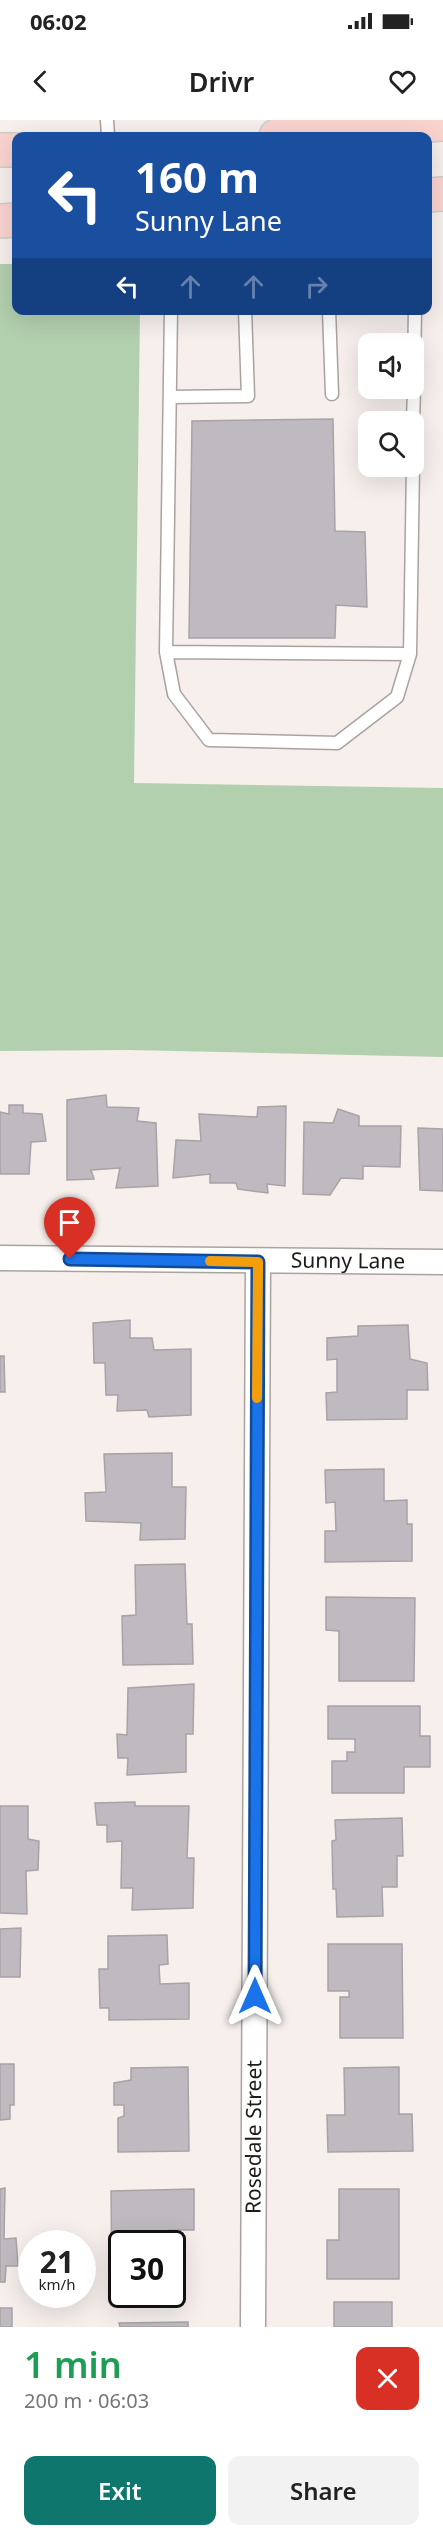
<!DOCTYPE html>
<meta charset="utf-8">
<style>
:root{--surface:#fff;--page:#f2f2f2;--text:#222;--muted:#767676;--accent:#0f766e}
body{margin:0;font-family:"Noto Sans",sans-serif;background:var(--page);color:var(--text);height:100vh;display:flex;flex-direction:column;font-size:22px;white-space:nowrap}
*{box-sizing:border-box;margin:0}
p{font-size:20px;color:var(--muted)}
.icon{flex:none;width:33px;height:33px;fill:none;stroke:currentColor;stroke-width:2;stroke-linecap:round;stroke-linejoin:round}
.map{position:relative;height:2207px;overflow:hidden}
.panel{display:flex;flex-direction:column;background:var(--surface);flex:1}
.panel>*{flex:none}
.top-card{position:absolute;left:12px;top:12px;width:420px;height:183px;border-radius:12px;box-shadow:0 6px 24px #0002;background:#1a4fa0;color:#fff;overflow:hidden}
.controls{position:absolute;left:358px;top:213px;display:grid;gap:12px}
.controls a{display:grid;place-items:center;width:66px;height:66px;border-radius:12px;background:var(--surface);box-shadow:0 6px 24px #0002;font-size:30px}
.speed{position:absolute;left:18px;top:2110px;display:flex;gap:12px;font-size:30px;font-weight:700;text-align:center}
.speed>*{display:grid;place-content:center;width:78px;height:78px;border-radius:50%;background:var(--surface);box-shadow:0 6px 24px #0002;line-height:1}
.speed small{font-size:15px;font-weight:400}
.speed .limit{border:3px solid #111;border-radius:9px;background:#fff;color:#111}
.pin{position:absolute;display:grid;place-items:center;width:51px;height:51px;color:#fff;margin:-62px -26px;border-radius:50% 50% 50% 0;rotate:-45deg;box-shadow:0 0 6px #0007}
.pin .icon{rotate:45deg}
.me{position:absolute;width:66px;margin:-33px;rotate:0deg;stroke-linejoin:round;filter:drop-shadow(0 0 4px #0008)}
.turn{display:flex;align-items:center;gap:21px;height:126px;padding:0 24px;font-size:27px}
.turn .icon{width:78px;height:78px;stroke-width:2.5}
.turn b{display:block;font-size:42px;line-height:51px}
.lanes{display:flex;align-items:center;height:57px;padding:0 24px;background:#0003;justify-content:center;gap:30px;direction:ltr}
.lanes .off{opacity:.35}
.round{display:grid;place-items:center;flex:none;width:63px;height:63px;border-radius:12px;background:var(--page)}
.headline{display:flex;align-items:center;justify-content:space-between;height:102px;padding:0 24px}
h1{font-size:36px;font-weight:600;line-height:45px;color:#1e9e55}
.button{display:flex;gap:12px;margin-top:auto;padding:12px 24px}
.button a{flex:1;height:69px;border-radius:12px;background:var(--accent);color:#fff;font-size:24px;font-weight:600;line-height:69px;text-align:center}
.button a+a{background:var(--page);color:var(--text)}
.status{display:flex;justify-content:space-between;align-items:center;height:42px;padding:0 30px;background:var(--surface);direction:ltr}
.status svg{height:16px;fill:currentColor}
header{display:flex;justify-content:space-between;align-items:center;height:78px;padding:0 24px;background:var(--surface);font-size:27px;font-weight:600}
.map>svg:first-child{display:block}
</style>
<div class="status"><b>06:02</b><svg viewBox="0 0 49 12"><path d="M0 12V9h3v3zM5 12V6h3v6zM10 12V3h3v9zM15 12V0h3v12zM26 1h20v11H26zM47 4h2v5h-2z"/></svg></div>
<header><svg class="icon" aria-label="back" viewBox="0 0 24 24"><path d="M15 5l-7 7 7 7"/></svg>Drivr<svg class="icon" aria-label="heart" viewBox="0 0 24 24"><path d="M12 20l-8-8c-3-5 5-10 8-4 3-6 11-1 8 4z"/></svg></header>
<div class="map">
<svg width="443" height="2207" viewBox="0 0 443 2207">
<rect width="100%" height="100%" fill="#f6efec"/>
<!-- green -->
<path fill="#b2cfae" d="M0,144H16V190L140,191L134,663L443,668V937L129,930L0,931Z"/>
<!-- building -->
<path fill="#bfbabf" stroke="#a7a3a7" stroke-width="1.5" d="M333,299L335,411L365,412L367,487L336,485L335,518H189L192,301Z
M106,975L107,987L139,988L137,1001L156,1003L158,1066L116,1068L120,1048L91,1050L94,1059L67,1060V980Z
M9,985H23V993L42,994L46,1021L31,1022L29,1054H0V992L9,994Z
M286,986L285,1066L267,1064L268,1073L238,1069L236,1063H210V1054L173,1058L176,1020L201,1021L199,994L257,997L258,987Z
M338,989L359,996V1006H401L400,1047L363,1046V1059L341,1058L330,1075L303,1074L304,1002L333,1003Z
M418,1008L443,1009V1071L420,1070Z
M130,1200V1218H152L154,1230L191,1229V1295L149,1297L147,1290L117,1291L118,1275H106L105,1243H94L93,1203Z
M408,1205L410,1239L427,1243L428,1270H407V1299L327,1300L326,1273L337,1272V1239L327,1240V1218L358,1216V1206Z
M0,1236H4L5,1272H0Z
M172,1333V1367H186L185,1419L140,1420L141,1403L86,1401L85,1373L106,1372L104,1334Z
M384,1349V1381L407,1380V1404H412V1441L325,1442V1411H336L335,1382L326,1383L325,1350Z
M185,1444L187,1504H192L193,1544L123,1545L122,1496L136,1495L135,1445Z
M326,1477L415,1478L414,1561H339V1511L326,1510Z
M194,1564L193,1614H186V1652L127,1655L128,1638H118L117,1614L127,1615L128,1568Z
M328,1586H420V1616H430V1647H404V1673H332V1641H347V1632H355V1619H328Z
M135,1682V1686H189L187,1738H194L193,1788L132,1790L133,1768H121L122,1721L107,1722V1705H97L95,1683Z
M0,1686H28V1719L39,1721L38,1750L26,1751L27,1794L0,1793Z
M402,1698L403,1736H397V1767H382L383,1796L337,1797L336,1769H333L332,1721L336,1720L335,1700Z
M21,1808L20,1857H0V1809Z
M167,1815L168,1844L159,1845L160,1864L189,1863V1899L109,1900V1888H100L99,1849H108V1816Z
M328,1824H402L403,1918H340V1877H349V1871H328Z
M0,1944H14V1985H10V1999L0,2000Z
M188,1947L189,2031L118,2032V1998L124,1996V1985H114V1963L131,1960V1948Z
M399,1947V1994H412L413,2031L328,2032L327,1995H345L344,1948Z
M5,2068L4,2119L16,2118L18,2146H6L5,2162H0V2069Z
M194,2069V2110H169L170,2122H182L183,2161H172V2124H122V2162H112L111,2071Z
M339,2069H399V2159H327V2120H339Z
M334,2182H392V2207H334Z
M0,2188H12V2207H0Z
M188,2202V2207H120L119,2203Z"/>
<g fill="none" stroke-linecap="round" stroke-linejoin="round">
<!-- lane casing -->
<g stroke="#a9a3a0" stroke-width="15">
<path id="lane" d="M107,0L108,16
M171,190L166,532L410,534L413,346
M329,190L332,274
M414,250L415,190
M170,277L248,276L245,190
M413,302L414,268
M166,532L174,574L209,620L337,623L397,577L410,534"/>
</g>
<!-- street casing -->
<g stroke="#a9a3a0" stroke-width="27">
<g id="street">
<path id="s1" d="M0,1138L443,1142"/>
<path id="s2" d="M253,2207L258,1142"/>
</g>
</g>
<!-- primary casing -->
<g stroke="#cdcdcc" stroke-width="36">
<path id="primary" d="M276,16L443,4
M0,30H16
M428,75L443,74
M0,101L16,100"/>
</g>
<!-- lane -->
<use href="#lane" stroke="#fff" stroke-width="12"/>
<!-- street -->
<use href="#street" stroke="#fff" stroke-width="24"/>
<!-- primary -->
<use href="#primary" stroke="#fad3cf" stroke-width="33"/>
</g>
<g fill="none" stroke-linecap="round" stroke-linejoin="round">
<!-- route casing -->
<g stroke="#114b97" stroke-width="15">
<path id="route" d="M70,1139L258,1142L255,1876"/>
</g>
<!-- route -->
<use href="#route" stroke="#1a73e8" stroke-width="10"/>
<!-- slow -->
<path stroke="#f59e0b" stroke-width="10" d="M210,1141L258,1142L257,1278"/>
</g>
<g text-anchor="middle" stroke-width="5" stroke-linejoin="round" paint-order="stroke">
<!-- street labels -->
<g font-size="21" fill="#1d1b19" stroke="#fefefe">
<text dy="7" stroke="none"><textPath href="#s1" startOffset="348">Sunny Lane</textPath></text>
<text dy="7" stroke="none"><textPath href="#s2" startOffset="190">Rosedale Street</textPath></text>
</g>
</g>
</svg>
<div class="controls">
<a><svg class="icon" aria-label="sound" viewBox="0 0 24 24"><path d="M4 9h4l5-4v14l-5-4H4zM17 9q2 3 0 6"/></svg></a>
<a><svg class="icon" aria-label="search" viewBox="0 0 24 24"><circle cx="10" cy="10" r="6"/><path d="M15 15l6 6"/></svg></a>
</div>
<div class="speed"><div>21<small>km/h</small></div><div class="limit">30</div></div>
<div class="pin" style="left:70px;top:1139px;background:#d93025"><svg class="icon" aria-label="arrive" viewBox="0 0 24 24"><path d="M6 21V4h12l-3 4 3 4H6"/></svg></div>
<svg class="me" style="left:255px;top:1876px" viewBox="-20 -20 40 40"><path d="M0-17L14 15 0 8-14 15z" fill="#1a73e8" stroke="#fff" stroke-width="4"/></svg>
<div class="top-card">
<div class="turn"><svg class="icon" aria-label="left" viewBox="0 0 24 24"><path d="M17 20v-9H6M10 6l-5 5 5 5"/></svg><div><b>160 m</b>Sunny Lane</div></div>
<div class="lanes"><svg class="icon" aria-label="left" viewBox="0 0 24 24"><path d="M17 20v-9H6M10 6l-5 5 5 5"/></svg><svg class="icon off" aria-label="ahead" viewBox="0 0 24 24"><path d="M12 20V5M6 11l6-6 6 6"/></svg><svg class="icon off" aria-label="ahead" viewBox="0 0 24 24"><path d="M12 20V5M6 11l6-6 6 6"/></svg><svg class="icon off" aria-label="right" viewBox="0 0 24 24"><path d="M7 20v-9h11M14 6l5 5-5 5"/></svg></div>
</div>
</div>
<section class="panel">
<div class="headline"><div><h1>1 min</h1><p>200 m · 06:03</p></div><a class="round" style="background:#d93025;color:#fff"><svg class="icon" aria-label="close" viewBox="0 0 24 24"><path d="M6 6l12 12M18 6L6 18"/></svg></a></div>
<div class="button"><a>Exit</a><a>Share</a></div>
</section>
